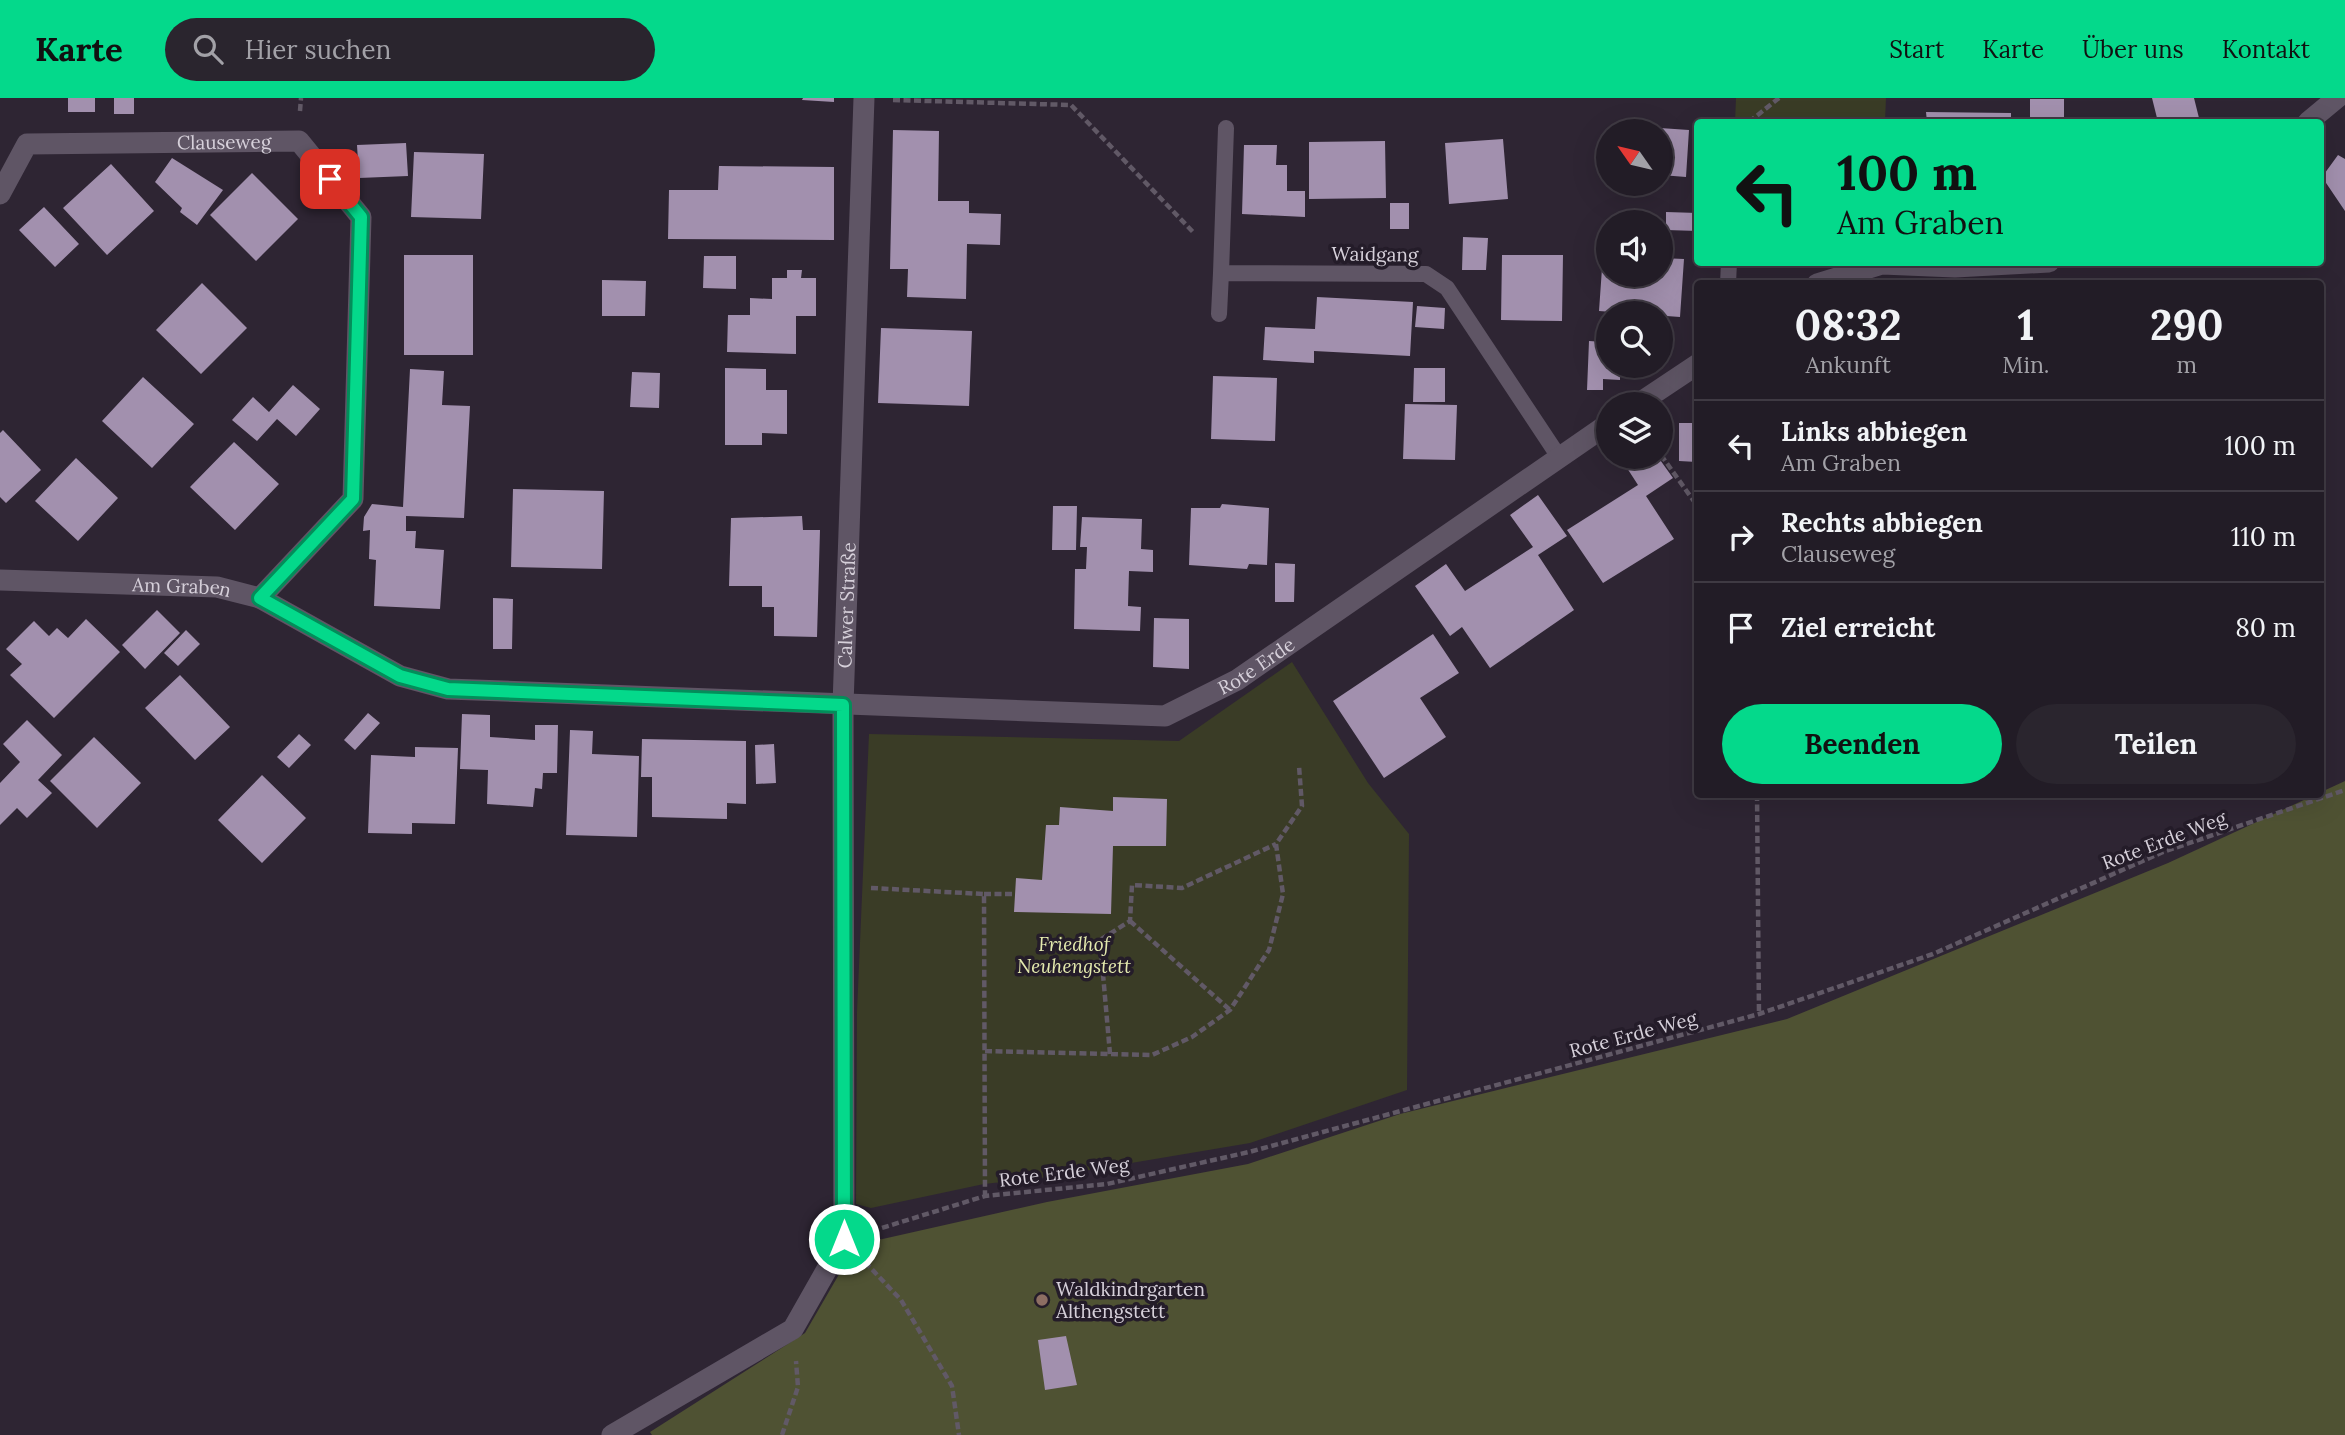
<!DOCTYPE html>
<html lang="de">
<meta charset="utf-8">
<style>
:root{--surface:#221c26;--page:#2a252e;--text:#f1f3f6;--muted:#a2a1a7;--line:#3f3a43;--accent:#04d98b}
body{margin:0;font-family:Lora,serif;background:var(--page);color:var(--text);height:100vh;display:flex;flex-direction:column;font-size:26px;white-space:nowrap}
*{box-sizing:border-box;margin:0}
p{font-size:23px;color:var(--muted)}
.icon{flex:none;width:38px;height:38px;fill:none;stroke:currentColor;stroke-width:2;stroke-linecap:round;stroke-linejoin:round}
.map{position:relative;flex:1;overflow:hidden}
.sheet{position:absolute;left:1694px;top:182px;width:630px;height:518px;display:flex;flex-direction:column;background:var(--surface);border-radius:7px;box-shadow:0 7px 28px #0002,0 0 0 2px var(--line)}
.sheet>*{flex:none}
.guide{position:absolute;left:1694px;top:21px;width:630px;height:147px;border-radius:7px;box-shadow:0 7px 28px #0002,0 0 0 2px var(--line);background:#04d98b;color:#111;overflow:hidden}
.needle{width:46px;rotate:304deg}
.tools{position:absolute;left:1596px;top:21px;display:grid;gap:14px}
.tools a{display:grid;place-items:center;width:77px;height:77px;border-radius:50%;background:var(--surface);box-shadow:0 7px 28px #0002,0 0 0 2px var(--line);font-size:35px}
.pin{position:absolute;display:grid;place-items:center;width:60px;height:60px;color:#fff;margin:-30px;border-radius:14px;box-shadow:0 4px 10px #0006}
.me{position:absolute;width:77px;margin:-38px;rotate:0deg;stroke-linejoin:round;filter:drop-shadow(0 0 5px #0008)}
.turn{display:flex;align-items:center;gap:24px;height:147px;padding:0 28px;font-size:32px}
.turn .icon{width:91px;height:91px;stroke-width:2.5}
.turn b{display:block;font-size:49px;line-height:60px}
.eta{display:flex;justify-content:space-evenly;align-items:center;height:119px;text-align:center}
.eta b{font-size:42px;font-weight:700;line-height:49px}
.primary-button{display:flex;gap:14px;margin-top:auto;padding:14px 28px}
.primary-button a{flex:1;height:80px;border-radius:42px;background:var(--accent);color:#111;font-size:28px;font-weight:700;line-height:80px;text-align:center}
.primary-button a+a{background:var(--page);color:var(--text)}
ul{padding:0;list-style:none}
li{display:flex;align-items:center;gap:21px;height:91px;padding:0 28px;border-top:2px solid var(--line)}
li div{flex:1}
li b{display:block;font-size:26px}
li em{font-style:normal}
header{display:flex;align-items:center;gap:42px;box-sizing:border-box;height:98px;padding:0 35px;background:var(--accent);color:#111}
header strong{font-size:33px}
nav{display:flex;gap:38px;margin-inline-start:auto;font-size:24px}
.search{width:490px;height:63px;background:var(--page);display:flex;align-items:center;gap:18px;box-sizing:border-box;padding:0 24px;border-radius:38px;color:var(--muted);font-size:26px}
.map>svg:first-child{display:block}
</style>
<header>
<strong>Karte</strong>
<div class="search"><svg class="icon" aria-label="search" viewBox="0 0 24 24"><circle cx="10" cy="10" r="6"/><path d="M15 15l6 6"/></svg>Hier suchen</div>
<nav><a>Start</a><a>Karte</a><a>Über uns</a><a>Kontakt</a></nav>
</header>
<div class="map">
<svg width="2345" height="1337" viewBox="0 0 2345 1337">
<rect width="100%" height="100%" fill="#2e2533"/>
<!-- green -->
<path fill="#3a3c26" d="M1736,0H1886L1885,24H1735Z
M1292,564L1368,685L1409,736L1407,992L1250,1045L1048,1079L984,1086L871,1110L856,1106L857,914L869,636L1179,643Z"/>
<!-- forest -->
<path fill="#4f5233" d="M2345,683V1337H652L650,1334L805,1235L856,1147L1047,1104L1248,1066L1400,1016L1787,921L2168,765Z"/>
<!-- building -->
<path fill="#a290ae" d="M68,0H95V14H68Z
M114,0H134V16H114Z
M803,0H834V4L802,2Z
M2152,0H2194L2200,24H2158Z
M2030,1H2064V24H2030Z
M1926,14L2011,15V24H1927Z
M1631,28L1689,32L1686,79L1661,77V33H1630Z
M893,32L939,33L938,103H969V115L1001,116L1000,147L967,146L966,201L907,199L908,171H890Z
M1503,41L1508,101L1449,106L1445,45Z
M1385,43L1386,100L1309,101V44Z
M406,45L408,78L359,80L357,47Z
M1244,47H1277L1276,67H1287V93H1305V119L1242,116Z
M414,54L484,56L481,121L411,119Z
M2338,57L2345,61V113L2322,79Z
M172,60L223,92L197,127L180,114L182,110L155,84Z
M111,66L154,113L107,157L63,110Z
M719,68L834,69V142L668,141L669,92H718Z
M252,75L298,121L256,163L210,117Z
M1390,105H1409V131H1390Z
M44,109L79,146L55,169L19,132Z
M1666,114L1698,115V133L1666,132Z
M1463,139L1488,140L1486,172H1462Z
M1603,156H1608V177H1661V160L1684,161L1680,219L1599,213Z
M404,157H473V257H404Z
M1502,157H1563L1562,223L1501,222Z
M704,158H736V191L703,190Z
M787,172H802L801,180H816V218H796V256L727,254L728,217H750V200L772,201V180H787Z
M602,182L646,183L645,218H602Z
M202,185L247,230L201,276L156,232Z
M1317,199L1413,204L1410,258L1314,253V265L1263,262L1265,229L1315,231Z
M1417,208L1445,210L1444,231L1415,229Z
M881,230L972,233L969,308L878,305Z
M1589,243L1604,244V252H1608V268H1620V282L1603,281V292H1587Z
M725,270L766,271V292H787V336L762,335V347H725Z
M1414,270H1445V304H1413Z
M410,271L444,273L442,307L470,308L464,420L406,418V433H416L415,450L444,452L440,511L374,508L376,462L369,461L370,432L363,433L364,419L372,406L403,409Z
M632,274L660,275L659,310L630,309Z
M1213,278L1277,280L1275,343L1211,341Z
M143,279L194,326L152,370L102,323Z
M293,287L320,311L296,338L277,321L257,343L232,322L253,299L269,314Z
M1405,306L1457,307L1455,362L1403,361Z
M1679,325H1697V364L1679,363Z
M3,332L41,372L6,405L0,399V335Z
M234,344L279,386L235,432L190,389Z
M1643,359H1658L1673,380L1646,398L1674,441L1603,485L1567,432L1638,387L1627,370Z
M76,360L118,400L78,443L35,403Z
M513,391L604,393L602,471L511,469Z
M1538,397L1567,438L1538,457L1574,512L1490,570L1462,529L1450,538L1415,488L1446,466L1465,493L1533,449L1510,417Z
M1222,406L1269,410L1267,467L1249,466L1247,471L1189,467L1191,410H1220Z
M1053,408H1077L1076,452H1052Z
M802,418L803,432H820L817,539L774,538V509H762V488H729L731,420Z
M1082,419L1142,421L1141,451L1153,452V474L1129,473L1128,508L1141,509L1140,533L1074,531L1075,471H1086L1087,449H1080Z
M1275,465L1295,466L1294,504H1275Z
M493,500L513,501L512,551H493Z
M157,512L180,535L145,571L122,547Z
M1154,520L1189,521V571L1153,569Z
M86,521L120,554L54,620L10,577L22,566L6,551L34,523L49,538L57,530L68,540Z
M186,532L200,546L178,568L164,555Z
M1433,536L1459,575L1420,600L1446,639L1384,680L1333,603Z
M180,577L230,629L195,662L145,610Z
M368,615L380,625L355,652L344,642Z
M462,616L490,617V639L535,642V627H558L557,675H543L542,691L535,690L533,709L487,706L488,672L460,671Z
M27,622L62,657L38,682L52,695L27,720L17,710L0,727V685L20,664L3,646Z
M570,632L593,633L592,656L639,658L637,739L566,737Z
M299,636L311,647L289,670L277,659Z
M94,639L141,685L97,730L50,683Z
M642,641L746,643V706L727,705V721L652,719V679H641Z
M774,646L776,685L756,686L755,647Z
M415,649L458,650L455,726L412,725V736L368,735L371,657L415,659Z
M262,677L306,720L262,765L218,722Z
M1113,699L1167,701L1166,748H1113L1111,816L1014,814L1016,780L1042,782L1046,727H1059L1060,709L1113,713Z
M1066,1238L1077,1287L1045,1292L1038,1242Z"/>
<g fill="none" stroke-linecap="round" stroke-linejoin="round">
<!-- path -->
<path stroke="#615966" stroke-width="4.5" stroke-dasharray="7 3.5" stroke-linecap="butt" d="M893,2L1071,7L1194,135
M300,13L301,0
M1749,24L1779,0
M1661,357L1698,409
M1757,696L1759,916
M871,790L984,796L985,1098
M984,796H1015
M1130,823L1230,912
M985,953L1152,957L1192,939L1230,912L1269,852L1283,796L1276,746L1302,708L1299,668
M1110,956L1100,842L1130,823L1132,787L1182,790L1276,746
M872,1133L985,1098L1107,1086L1249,1054L1759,916L1933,856L2163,754L2345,692
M865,1164L901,1202L952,1288L959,1337
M782,1337L798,1289L796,1263"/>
<!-- lane -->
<path stroke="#5f5565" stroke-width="16" d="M1221,175L1226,30
M1728,186L1729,164
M1219,216L1221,175L1426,176L1447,190L1559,359"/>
<!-- street -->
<g stroke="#5f5565" stroke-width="21">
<path d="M2308,24L2337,0"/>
<path id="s1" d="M0,96L27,46L299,43L361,119L353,401L260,500"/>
<path d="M1817,186L1882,166L1955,169L2049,164"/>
<path d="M1638,306L1698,266"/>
<path id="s2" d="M0,482L217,489L260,500L400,578L448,591L1165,618L1237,582L1608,326"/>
<path id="s3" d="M612,1337L793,1231L844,1141L843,607L864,0"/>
</g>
</g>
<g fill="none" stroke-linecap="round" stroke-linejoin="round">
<!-- route casing -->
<g stroke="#038d5a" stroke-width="18">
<path id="route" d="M330,81L361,119L353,401L260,500L400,578L448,591L843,607L844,1141"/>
</g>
<!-- route -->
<use href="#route" stroke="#04d98b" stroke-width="12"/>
</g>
<!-- markers -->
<circle fill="#8d6e63" stroke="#241c29" stroke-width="2.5" cx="1042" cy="1202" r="7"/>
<g text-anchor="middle" stroke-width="7" stroke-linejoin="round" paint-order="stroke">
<!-- street labels -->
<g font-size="19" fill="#d6d0da" stroke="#241c29">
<text dy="7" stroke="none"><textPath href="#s1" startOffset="254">Clauseweg</textPath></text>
<text transform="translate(1375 156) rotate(1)" y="7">Waidgang</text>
<text dy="7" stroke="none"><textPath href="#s2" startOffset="182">Am Graben</textPath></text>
<text dy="7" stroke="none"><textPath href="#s3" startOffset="947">Calwer Straße</textPath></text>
<text dy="7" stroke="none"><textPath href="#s2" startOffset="1293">Rote Erde</textPath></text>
<text transform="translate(2164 742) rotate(-21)" y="7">Rote Erde Weg</text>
<text transform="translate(1633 936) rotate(-15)" y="7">Rote Erde Weg</text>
<text transform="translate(1064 1074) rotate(-7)" y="7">Rote Erde Weg</text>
</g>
<!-- park labels -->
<g font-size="19" font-style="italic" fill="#e4eaae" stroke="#241c29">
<text x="1074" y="853">Friedhof<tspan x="1074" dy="22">Neuhengstett</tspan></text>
</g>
<!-- poi labels -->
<g font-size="19" fill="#d6d0da" stroke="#241c29" text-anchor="start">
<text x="1056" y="1198">Waldkindrgarten<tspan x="1056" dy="22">Althengstett</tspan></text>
</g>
</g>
</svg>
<div class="tools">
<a><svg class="needle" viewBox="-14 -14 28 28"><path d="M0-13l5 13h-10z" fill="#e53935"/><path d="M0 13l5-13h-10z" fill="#a2a1a7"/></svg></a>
<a><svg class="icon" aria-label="sound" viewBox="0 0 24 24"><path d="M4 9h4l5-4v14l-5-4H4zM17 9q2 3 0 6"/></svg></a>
<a><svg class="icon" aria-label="search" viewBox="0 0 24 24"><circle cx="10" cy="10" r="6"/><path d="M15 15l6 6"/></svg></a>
<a><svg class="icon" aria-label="layers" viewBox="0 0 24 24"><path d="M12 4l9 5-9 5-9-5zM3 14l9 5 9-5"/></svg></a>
</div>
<div class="pin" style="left:330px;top:81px;background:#d93025"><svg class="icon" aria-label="arrive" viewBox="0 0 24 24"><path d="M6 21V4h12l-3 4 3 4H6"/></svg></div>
<svg class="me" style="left:844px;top:1141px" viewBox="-20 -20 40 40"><circle r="17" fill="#04d98b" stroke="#fff" stroke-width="3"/><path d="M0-11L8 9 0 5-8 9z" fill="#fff"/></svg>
<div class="guide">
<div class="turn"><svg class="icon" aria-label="left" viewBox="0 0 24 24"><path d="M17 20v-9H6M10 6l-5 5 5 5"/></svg><div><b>100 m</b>Am Graben</div></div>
</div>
<section class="sheet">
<div class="eta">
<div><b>08:32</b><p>Ankunft</p></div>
<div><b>1</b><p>Min.</p></div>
<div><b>290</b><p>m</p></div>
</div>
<ul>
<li><svg class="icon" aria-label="left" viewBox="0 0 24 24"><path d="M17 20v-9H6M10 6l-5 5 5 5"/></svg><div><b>Links abbiegen</b><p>Am Graben</p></div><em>100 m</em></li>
<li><svg class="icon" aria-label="right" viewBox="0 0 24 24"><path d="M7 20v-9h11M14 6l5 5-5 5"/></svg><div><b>Rechts abbiegen</b><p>Clauseweg</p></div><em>110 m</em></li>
<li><svg class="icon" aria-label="arrive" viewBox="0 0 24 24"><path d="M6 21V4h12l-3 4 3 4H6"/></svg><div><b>Ziel erreicht</b></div><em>80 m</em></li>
</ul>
<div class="primary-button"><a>Beenden</a><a>Teilen</a></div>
</section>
</div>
